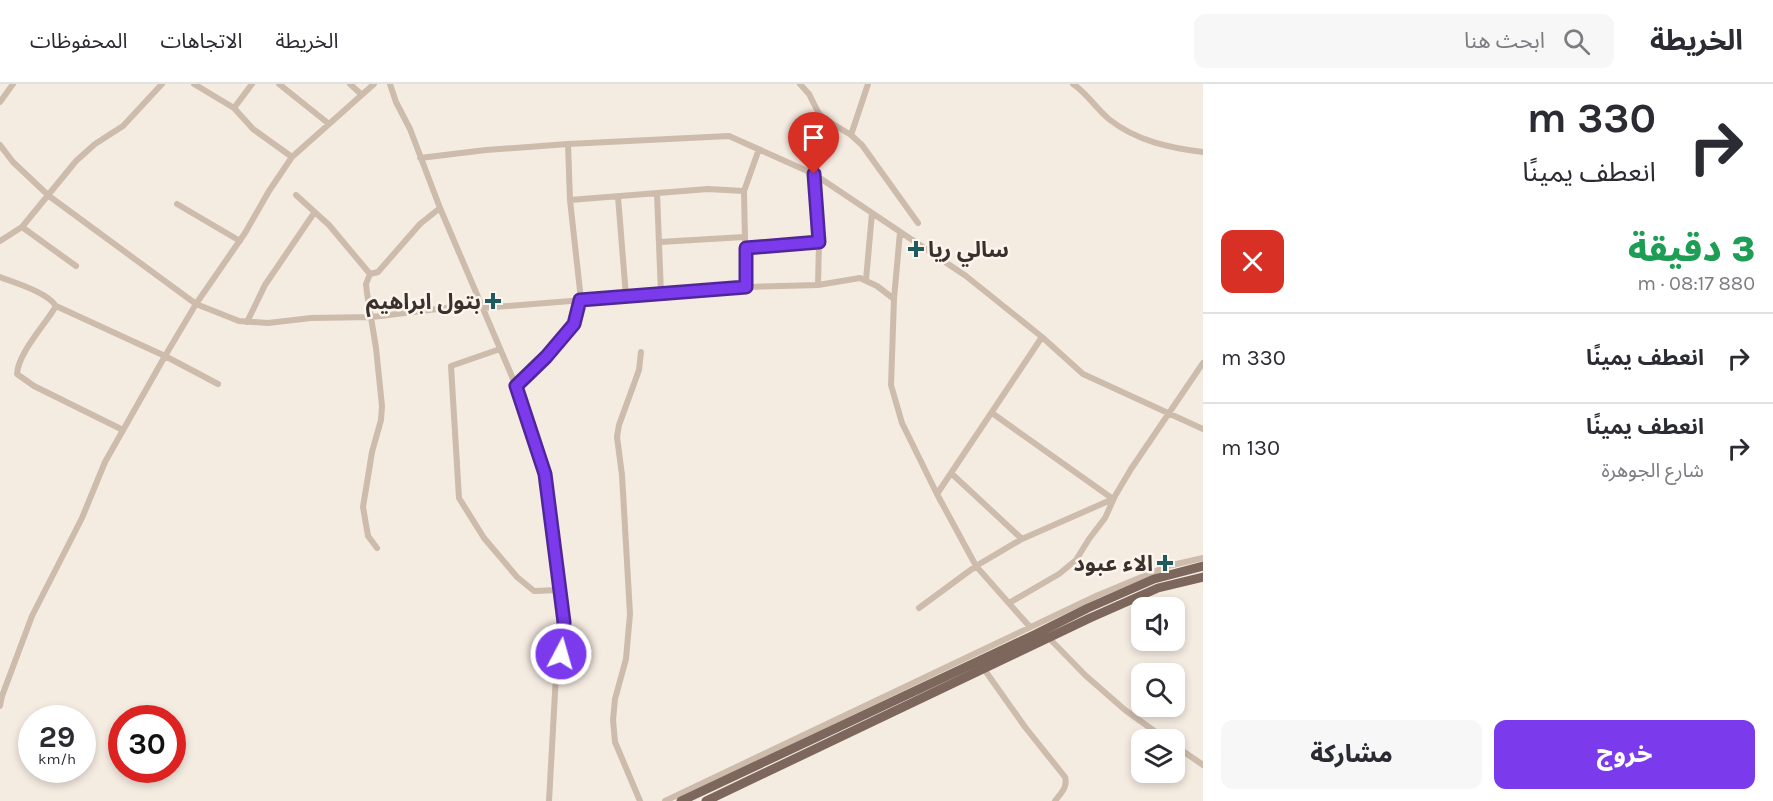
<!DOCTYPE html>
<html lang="ar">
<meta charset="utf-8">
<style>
:root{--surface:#fff;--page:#f7f7f7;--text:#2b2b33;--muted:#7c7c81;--line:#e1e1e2;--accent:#7c3aed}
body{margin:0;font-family:Karla,"Noto Sans Arabic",sans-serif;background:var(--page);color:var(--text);direction:rtl;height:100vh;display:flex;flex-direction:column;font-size:22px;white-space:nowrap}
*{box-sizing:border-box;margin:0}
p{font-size:20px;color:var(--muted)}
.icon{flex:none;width:33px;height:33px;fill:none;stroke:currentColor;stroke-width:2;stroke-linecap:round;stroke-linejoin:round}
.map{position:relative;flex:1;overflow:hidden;direction:ltr}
.details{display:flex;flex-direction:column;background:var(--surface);width:570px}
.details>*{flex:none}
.top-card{background:#fff;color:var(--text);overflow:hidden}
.tools{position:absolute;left:1131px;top:513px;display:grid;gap:12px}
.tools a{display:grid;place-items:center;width:54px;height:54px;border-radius:12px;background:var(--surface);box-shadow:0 3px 9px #0003;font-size:30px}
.speed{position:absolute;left:18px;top:621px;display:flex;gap:12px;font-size:30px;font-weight:700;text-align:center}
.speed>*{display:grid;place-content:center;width:78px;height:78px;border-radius:50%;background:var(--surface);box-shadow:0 3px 9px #0003;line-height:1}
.speed small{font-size:15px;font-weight:400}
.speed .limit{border:9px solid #d22;background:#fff;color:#111}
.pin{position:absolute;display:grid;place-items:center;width:51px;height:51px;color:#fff;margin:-62px -26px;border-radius:50% 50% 50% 0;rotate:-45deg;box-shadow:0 0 6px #0007}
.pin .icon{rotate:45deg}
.me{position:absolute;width:66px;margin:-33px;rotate:6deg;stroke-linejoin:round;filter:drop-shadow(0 0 4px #0008)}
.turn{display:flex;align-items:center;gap:21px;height:126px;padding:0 18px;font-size:27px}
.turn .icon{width:78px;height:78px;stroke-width:2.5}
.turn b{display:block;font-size:42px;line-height:51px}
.round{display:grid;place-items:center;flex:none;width:63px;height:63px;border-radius:12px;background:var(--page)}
.summary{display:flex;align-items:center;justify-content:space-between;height:102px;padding:0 18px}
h1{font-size:36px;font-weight:800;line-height:45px;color:#1e9e55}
.cta{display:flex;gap:12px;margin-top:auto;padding:12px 18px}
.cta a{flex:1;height:69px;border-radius:12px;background:var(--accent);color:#fff;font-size:24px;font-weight:800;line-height:69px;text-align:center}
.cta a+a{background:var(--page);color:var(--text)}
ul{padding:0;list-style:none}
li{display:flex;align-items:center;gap:18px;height:90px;padding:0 18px;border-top:2px solid var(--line)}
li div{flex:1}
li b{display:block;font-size:22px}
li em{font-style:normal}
header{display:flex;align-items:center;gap:36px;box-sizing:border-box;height:84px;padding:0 30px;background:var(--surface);border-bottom:2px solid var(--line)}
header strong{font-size:28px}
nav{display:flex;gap:33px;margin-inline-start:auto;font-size:21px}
.search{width:420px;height:54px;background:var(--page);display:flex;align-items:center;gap:15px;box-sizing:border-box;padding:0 21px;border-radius:12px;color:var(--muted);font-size:22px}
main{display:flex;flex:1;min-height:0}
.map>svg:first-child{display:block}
</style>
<header>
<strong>الخريطة</strong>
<div class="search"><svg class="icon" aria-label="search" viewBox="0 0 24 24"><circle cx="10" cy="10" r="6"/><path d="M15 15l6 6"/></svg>ابحث هنا</div>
<nav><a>الخريطة</a><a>الاتجاهات</a><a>المحفوظات</a></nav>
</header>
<main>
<section class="details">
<div class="top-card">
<div class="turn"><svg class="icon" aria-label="right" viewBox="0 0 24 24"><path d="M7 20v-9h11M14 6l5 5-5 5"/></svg><div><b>330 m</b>انعطف يمينًا</div></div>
</div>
<div class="summary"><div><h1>3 دقيقة</h1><p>880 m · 08:17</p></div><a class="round" style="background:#d93025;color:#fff"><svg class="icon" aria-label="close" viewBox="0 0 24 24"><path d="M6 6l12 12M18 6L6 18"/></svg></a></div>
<ul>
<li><svg class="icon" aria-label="right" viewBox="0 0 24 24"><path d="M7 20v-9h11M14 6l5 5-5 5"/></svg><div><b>انعطف يمينًا</b></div><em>330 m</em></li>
<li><svg class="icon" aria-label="right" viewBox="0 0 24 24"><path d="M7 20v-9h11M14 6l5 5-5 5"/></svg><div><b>انعطف يمينًا</b><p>شارع الجوهرة</p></div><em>130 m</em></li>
</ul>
<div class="cta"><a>خروج</a><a>مشاركة</a></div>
</section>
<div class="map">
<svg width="1203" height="717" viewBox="0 0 1203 717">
<rect width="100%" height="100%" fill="#f4ebe1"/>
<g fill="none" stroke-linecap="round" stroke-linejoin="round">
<!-- street -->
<path stroke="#cdbbac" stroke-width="6" d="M194,0L234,24L253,45L292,73
M279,0L329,40
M350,0L362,11
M390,0L396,18L410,45L440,124L516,302L545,390L564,538L563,556L556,591L549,717
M800,0L809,10L818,28L823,34L851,51L862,61L918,139
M1073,0C1088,10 1096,25 1110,36C1137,57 1170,64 1203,68
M0,18L13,0
M234,24L252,0
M851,51L868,0
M0,61L13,78L49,112L196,220L239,237L268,239L311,234L372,233L470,221L483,224L746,203L818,201L860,194L877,202L894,215
M420,74L486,66L568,60L729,52L814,90L966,192L1042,253L1083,290L1203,345
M814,90L819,158L818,201
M657,109L661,210
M296,111L329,141L370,190
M618,113L626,212
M570,116L708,105L744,107
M177,120L240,157
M22,143L76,182
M900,148L894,215L891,301L902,339L937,410L976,482L1030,543
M0,157L22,143L76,77L95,60L123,42L162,0
M660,158L744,153
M746,164L819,158
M370,190L366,200L367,209L376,264L382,322L381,336L372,368L363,423L368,452L377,464
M370,190L378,188L420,140L440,124
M0,193C15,199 47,208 56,222
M866,196L872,129
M746,203L744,107L759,65
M247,238L265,201L314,129
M500,265L451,282L459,414L484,454L517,493L534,507L559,506
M516,302L546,273L574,240L581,216L570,116L568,60
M992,329L1113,415
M123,346L34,302L17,290C18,269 45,241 56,222L165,272L218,300
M951,389L1022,455
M937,410L1042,253
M1009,519L1059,490L1076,476L1089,455L1105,434L1115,412L1131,385L1203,279
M919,524L976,482L1022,455L1113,415
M1048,553L1085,591L1125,626L1167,656
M984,585L1025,643L1065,693C1068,703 1061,709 1055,717
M0,622L2,612L32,532L82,434L105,378L165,272L196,220L245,149L269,107L292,73L374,0
M1174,661L1203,681
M640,717L615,658L613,636L615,615L626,575L630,530L622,391L617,353L619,341L639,286L641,268
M665,717L1096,512L1168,482L1203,474"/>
<!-- primary -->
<path stroke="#7d675c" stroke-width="9" d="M681,717L1036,550L1088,524L1154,495L1203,482
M706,717L1090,534L1158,504L1203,493"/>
</g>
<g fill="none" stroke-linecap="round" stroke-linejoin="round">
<!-- route casing -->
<g stroke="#51269a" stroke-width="15">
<path id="route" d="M561,570L564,538L545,390L516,302L546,273L574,240L580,216L746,203V164L819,158L814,90"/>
</g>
<!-- route -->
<use href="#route" stroke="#7c3aed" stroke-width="10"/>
</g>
<!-- markers -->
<g fill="#1f5a5e" stroke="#fbf5ee" stroke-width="2">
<path d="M913 156h6v6h6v6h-6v6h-6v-6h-6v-6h6z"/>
<path d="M490 208h6v6h6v6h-6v6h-6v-6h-6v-6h6z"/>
<path d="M1162 470h6v6h6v6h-6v6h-6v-6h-6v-6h6z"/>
</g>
<g text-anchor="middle" stroke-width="5" stroke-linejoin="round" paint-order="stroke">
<!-- poi labels -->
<g font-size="22" font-weight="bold" fill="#3b302b" stroke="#fbf5ee" text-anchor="end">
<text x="928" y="173" text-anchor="start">سالي ريا</text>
<text x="481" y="225">بتول ابراهيم</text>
<text x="1153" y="487">الاء عبود</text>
</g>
</g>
</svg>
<div class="tools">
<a><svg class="icon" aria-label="sound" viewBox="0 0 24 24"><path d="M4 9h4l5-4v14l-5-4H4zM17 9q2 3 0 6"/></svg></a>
<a><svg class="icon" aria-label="search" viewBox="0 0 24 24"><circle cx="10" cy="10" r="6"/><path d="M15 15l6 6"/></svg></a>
<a><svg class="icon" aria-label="layers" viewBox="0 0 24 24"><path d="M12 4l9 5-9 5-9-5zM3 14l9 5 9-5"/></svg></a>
</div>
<div class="speed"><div>29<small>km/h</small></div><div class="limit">30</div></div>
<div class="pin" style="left:814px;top:90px;background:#d93025"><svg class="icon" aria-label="arrive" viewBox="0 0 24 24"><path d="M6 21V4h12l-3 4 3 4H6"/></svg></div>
<svg class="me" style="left:561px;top:570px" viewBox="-20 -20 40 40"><circle r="17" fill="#7c3aed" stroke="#fff" stroke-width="3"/><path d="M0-11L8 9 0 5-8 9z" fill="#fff"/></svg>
</div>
</main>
